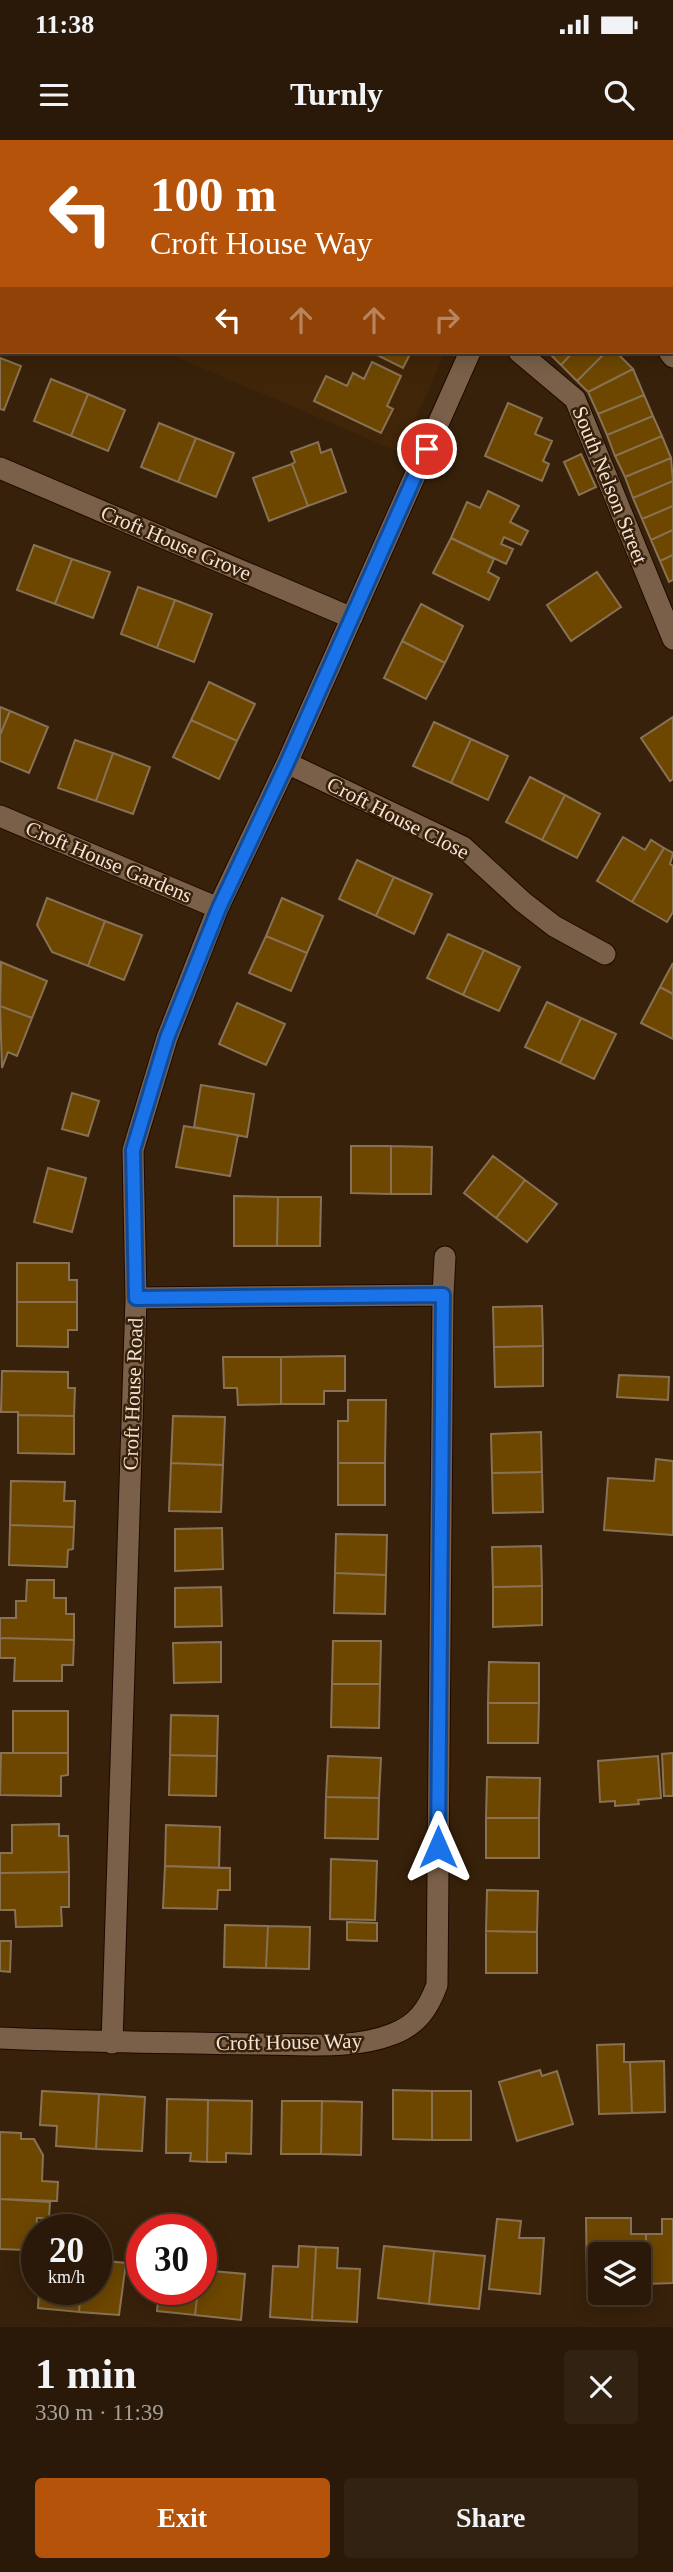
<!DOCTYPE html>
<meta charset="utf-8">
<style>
:root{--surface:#2a1908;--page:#322212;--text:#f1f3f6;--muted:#a5a09c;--line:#463829;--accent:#b45309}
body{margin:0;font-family:Georgia,serif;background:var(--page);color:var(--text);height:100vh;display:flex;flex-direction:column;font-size:26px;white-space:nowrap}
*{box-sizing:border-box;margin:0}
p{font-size:23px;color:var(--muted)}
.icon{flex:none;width:38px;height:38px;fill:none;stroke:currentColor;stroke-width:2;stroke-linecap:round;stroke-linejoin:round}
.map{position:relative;height:2187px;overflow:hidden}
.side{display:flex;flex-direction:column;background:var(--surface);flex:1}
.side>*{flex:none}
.banner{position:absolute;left:0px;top:0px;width:674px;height:214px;box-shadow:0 4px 18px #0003,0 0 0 2px var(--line);background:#b45309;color:#fff;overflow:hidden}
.buttons{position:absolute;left:588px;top:2102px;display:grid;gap:14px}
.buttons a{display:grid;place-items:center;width:63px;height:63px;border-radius:7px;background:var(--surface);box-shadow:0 4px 18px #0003,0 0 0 2px var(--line);font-size:35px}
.speed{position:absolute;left:21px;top:2074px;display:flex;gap:14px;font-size:35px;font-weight:700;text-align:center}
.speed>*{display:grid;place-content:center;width:91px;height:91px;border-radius:50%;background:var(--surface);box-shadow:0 4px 18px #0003,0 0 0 2px var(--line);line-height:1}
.speed small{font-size:18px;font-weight:400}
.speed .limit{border:10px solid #d22;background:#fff;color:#111}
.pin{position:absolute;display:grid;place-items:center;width:60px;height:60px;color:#fff;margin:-30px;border:4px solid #fff;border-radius:50%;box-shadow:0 2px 7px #0007}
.me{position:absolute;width:77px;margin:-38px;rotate:0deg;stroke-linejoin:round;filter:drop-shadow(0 0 5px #0008)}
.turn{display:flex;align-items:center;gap:24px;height:147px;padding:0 35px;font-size:32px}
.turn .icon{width:91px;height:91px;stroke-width:2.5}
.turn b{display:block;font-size:49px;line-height:60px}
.lanes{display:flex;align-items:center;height:66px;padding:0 35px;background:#0003;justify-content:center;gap:35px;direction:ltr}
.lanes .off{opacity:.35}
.round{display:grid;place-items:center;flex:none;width:74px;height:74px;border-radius:7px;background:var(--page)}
.overview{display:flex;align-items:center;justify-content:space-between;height:119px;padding:0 35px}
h1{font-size:42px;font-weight:700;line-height:52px}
.primary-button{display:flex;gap:14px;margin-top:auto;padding:14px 35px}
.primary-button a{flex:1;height:80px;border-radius:7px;background:var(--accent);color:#fff;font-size:28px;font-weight:700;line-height:80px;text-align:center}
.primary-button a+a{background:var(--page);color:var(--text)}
.status{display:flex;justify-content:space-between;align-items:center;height:49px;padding:0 35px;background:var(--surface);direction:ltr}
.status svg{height:19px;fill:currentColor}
header{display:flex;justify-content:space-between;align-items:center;height:91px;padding:0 35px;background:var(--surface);font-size:32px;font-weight:700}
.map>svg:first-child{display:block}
</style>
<div class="status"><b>11:38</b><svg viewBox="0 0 49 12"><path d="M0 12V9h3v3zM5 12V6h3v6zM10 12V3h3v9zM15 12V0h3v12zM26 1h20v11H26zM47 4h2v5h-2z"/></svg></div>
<header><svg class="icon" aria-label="menu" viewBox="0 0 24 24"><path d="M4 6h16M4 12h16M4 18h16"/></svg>Turnly<svg class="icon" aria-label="search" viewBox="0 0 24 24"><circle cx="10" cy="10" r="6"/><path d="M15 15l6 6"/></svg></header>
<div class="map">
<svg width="673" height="2187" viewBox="0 0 673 2187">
<rect width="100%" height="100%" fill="#38210a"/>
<!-- built -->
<path fill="#412508" d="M0,0H522L2,2V142Z
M165,212H445L401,313Z"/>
<!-- building -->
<path fill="#6d4700" stroke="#887256" stroke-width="2" d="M176,0L303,1L383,0V2H175Z
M402,0H513L400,2Z
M374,212H411L403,228L373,213Z
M548,212H573L561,225Z
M573,212H606L577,241L561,225Z
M606,212H616L633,229L588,252L577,241Z
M0,218L21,226L4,270L0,269Z
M372,222L401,236L387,266L393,269L381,293L314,261L326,236L347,246L353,233L364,239Z
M633,229L644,255L598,274L588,252Z
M51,239L88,254L71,296L34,281Z
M88,254L125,270L108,311L71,296Z
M644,255L653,276L607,295L598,274Z
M508,263L542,278L535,294L552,301L543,321L549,324L542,341L485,316Z
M653,276L662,296L615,316L607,295Z
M159,283L196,298L178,342L141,327Z
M662,296L671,318L625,337L615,316Z
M196,298L234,313L216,357L178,342Z
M318,302L321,313L331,309L346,352L308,366L292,324L295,322L291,312Z
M581,314L596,347L579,355L564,322Z
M671,318L673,341L633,358L625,337Z
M292,324L308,366L269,381L253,338Z
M673,341V366L642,379L633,358Z
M488,351L519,366L510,382L528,391L521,405L504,397L501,404L513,409L506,424L451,398L467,362L480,368Z
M673,366V390L651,400L642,379Z
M673,390V415L660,421L651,400Z
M451,398L494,419L488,432L499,438L489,460L433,433Z
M34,405L72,419L55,464L17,450Z
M673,415V440L669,442L660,421Z
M72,419L110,432L93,478L55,464Z
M597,432L621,467L571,501L547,465Z
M138,447L175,460L157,508L121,494Z
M175,460L212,474L194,522L157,508Z
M421,464L463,486L445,523L402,501Z
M402,501L445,523L426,559L384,538Z
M209,542L255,564L237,601L191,580Z
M0,567L10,571L0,595Z
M10,571L48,587L29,633L0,621V595Z
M673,577V639L670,641L641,598Z
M191,580L237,601L219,639L173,617Z
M434,582L471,599L451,643L413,626Z
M471,599L508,616L488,660L451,643Z
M75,600L113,613L96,661L58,648Z
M113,613L150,627L133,674L96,661Z
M530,637L565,655L542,700L506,682Z
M565,655L600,674L577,718L542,700Z
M623,697L645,710L651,700L664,708L632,762L597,741Z
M664,708L673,713L670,724L673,726V772L667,782L632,762Z
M357,720L394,737L376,776L339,759Z
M394,737L432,754L414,794L376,776Z
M47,758L105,781L88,826L52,812L37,785Z
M282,758L323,776L307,813L266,796Z
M105,781L142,795L124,840L88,826Z
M448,794L484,810L463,855L427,838Z
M266,796L307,813L291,851L249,833Z
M484,810L520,827L499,871L463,855Z
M1,822L47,841L32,878L0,866Z
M673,823V854L660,847Z
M660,847L673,854V899L641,883Z
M547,862L581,878L560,923L525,907Z
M237,863L285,884L266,925L219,904Z
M0,866L32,878L17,916L8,912L2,928Z
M581,878L616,894L594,939L560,923Z
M201,945L254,954L247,997L194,987Z
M72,953L99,961L88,996L62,989Z
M184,986L238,995L230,1036L176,1027Z
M351,1006H391V1054L351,1053Z
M391,1006L432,1007L431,1054H391Z
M493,1016L525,1040L496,1078L464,1053Z
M48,1028L86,1038L72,1092L34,1082Z
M525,1040L557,1064L527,1102L496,1078Z
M234,1056L278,1057L277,1106H234Z
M278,1057H321L320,1106H277Z
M17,1123H69V1140H77V1162H17Z
M17,1162H77V1190H68V1207L17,1206Z
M542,1166L543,1206L494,1207L493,1167Z
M543,1206V1246L495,1247L494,1207Z
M345,1216V1251H324V1264H281V1217Z
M223,1217H281V1264L238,1265L237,1248H224Z
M2,1231L68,1232V1248H75L74,1276L18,1275V1272H1Z
M619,1235L669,1237L668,1260L617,1257Z
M348,1260H386L385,1323H338V1281H348Z
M18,1275L74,1276V1314L18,1313Z
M173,1276L225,1277L223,1325L171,1323Z
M541,1292L542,1332L492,1333L491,1294Z
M656,1319L673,1321V1395L604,1390L608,1338L654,1341Z
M171,1323L223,1325L221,1372L169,1371Z
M338,1323H385V1365H338Z
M542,1332L543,1372L493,1373L492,1333Z
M11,1341L65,1342L64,1361H75L74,1387L10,1385Z
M10,1385L74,1387L73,1409L68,1410L67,1427L9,1425Z
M222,1388L223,1429L175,1431V1389Z
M336,1394L387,1395L386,1435L335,1433Z
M541,1406L542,1446L493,1447L492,1407Z
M335,1433L386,1435L385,1474L334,1473Z
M27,1440H54V1458H66V1474H74V1500L0,1498V1478H16V1461H26Z
M542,1446V1485L493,1487V1447Z
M221,1447L222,1486L175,1487V1448Z
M0,1498L74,1500L73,1525H62V1541H14L15,1518H0Z
M333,1501H381L380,1544H332Z
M221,1502V1542L174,1543L173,1503Z
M489,1522L539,1523V1563H488Z
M332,1544H380L379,1588L331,1587Z
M488,1563H539L538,1603H488Z
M13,1571H68V1613H13Z
M171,1575L218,1576L217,1616L170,1615Z
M1,1613H68V1635L61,1636V1656L0,1655Z
M673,1613V1656H664L662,1614Z
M170,1615L217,1616L216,1656L169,1655Z
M328,1616L381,1618L379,1658L326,1657Z
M658,1616L661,1658L638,1660L639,1664L615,1666V1661L600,1662L598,1621Z
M487,1637L540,1638L539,1678H486Z
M326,1657L379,1658L378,1699L325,1698Z
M486,1678H539V1718H486Z
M59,1684V1696H68L69,1732L0,1733V1713H12V1685Z
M166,1685L220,1687L219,1728L165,1726Z
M331,1719L377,1721L375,1780L330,1779Z
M165,1726L230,1728V1750H218L217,1769L163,1768Z
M69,1732V1767H61L62,1786L16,1787L15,1770H0V1733Z
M487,1750L538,1751L537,1792L486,1791Z
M347,1782L377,1783V1801L347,1800Z
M225,1785L268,1786L266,1828L224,1827Z
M268,1786L310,1787L309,1829L266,1828Z
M486,1791L537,1792V1833H486Z
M0,1801H11L10,1832L0,1831Z
M624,1904V1922H630L632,1973L599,1974L597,1905Z
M664,1921L665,1972L632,1973L630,1922Z
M540,1930L542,1936L557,1931L573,1984L517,2001L499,1942Z
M393,1950L432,1951V2000L393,1999Z
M42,1951L99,1954L96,2009L56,2006L57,1986L40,1985Z
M432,1951H471V2000H432Z
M99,1954L145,1957L142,2011L96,2009Z
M167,1959L208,1960L207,2022L190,2021L191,2013H166Z
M208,1960L252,1961L251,2014L226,2013V2022H207Z
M282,1961H322L321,2014H281Z
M322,1961L362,1962L361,2015L321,2014Z
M0,1992L21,1993V1999H34L43,2015L42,2041L58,2042L57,2061L0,2059Z
M0,2059L50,2062L49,2078H37L36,2098H26L25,2110L0,2109Z
M586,2078H631V2094H646V2144H639V2114H600V2144H587Z
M497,2079L521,2081L519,2098H544L540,2154L489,2149Z
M662,2079H673V2143L646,2144V2094H662Z
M299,2106L316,2107L312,2180L270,2177L273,2126L298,2127Z
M384,2106L434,2111L429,2164L378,2158Z
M316,2107L338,2108L337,2128L360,2129L357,2182L312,2180Z
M434,2111L485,2116L479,2169L429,2164Z
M96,2120L126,2123L119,2175L79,2172L81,2149H96Z
M201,2130L245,2134L241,2180L195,2175L198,2149H201Z
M39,2149H81L79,2172L38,2168Z
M159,2149H198L195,2175L157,2171Z"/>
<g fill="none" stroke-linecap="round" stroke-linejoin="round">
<!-- lane casing -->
<g stroke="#1e0900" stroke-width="23">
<path id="lane" d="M106,2L107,0"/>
</g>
<!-- street casing -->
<g stroke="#1e0900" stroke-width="23">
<path id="street" d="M546,2L547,0
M519,212L575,259L673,499
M669,212L673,217
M0,328L352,478
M287,623L463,707L523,762L554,786L605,814
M0,676L218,768
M443,1155L445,1117
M0,1898C87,1902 174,1903 261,1904C304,1904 352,1910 393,1894C417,1885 428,1869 437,1845L443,1155L136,1158
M112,1903L136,1158L133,1010L167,898L218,768L287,623L470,212"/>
</g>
<!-- secondary casing -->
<g stroke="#1e0900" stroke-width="23">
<path id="secondary" d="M655,0L657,2
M672,15L673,16"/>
</g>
<!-- lane -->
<use href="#lane" stroke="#7a6048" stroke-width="21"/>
<!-- street -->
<use href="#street" stroke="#7a6048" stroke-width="21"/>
<!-- secondary -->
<use href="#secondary" stroke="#7a6048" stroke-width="21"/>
</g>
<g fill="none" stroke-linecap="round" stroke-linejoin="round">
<!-- route casing -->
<g stroke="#114b97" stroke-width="18">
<path id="route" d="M427,309L287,623L219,768L167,898L133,1010L136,1158L443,1155L438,1707"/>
</g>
<!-- route -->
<use href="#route" stroke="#1a73e8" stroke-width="12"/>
</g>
<g text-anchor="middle" stroke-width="5" stroke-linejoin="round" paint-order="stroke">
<!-- street labels -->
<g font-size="21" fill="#f3e3d6" stroke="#38210a">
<text transform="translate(610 345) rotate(68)" y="7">South Nelson Street</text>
<text transform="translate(176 403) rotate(23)" y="7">Croft House Grove</text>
<text transform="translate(398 678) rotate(27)" y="7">Croft House Close</text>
<text transform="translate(109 722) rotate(23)" y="7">Croft House Gardens</text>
<text transform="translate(133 1254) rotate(-88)" y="7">Croft House Road</text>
<text transform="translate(289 1902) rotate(-1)" y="7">Croft House Way</text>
</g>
</g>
</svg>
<div class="buttons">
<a><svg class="icon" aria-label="layers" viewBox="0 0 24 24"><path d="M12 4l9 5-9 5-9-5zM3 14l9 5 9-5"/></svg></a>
</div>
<div class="speed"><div>20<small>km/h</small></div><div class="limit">30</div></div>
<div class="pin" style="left:427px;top:309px;background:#d93025"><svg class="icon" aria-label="arrive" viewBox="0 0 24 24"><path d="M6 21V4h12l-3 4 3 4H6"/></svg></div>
<svg class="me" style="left:438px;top:1707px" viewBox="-20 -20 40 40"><path d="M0-17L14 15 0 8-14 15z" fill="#1a73e8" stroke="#fff" stroke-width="4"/></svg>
<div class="banner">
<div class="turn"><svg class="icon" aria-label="left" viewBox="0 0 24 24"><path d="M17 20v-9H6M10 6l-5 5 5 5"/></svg><div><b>100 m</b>Croft House Way</div></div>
<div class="lanes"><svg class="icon" aria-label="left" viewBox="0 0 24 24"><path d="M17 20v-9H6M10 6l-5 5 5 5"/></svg><svg class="icon off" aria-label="ahead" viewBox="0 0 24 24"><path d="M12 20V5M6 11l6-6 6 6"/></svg><svg class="icon off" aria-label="ahead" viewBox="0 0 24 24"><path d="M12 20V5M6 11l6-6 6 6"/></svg><svg class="icon off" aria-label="right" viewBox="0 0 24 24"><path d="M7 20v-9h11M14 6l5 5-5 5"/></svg></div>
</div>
</div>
<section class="side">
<div class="overview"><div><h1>1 min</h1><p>330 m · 11:39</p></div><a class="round"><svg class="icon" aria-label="close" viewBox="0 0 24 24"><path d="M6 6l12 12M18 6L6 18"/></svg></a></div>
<div class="primary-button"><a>Exit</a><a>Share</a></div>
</section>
